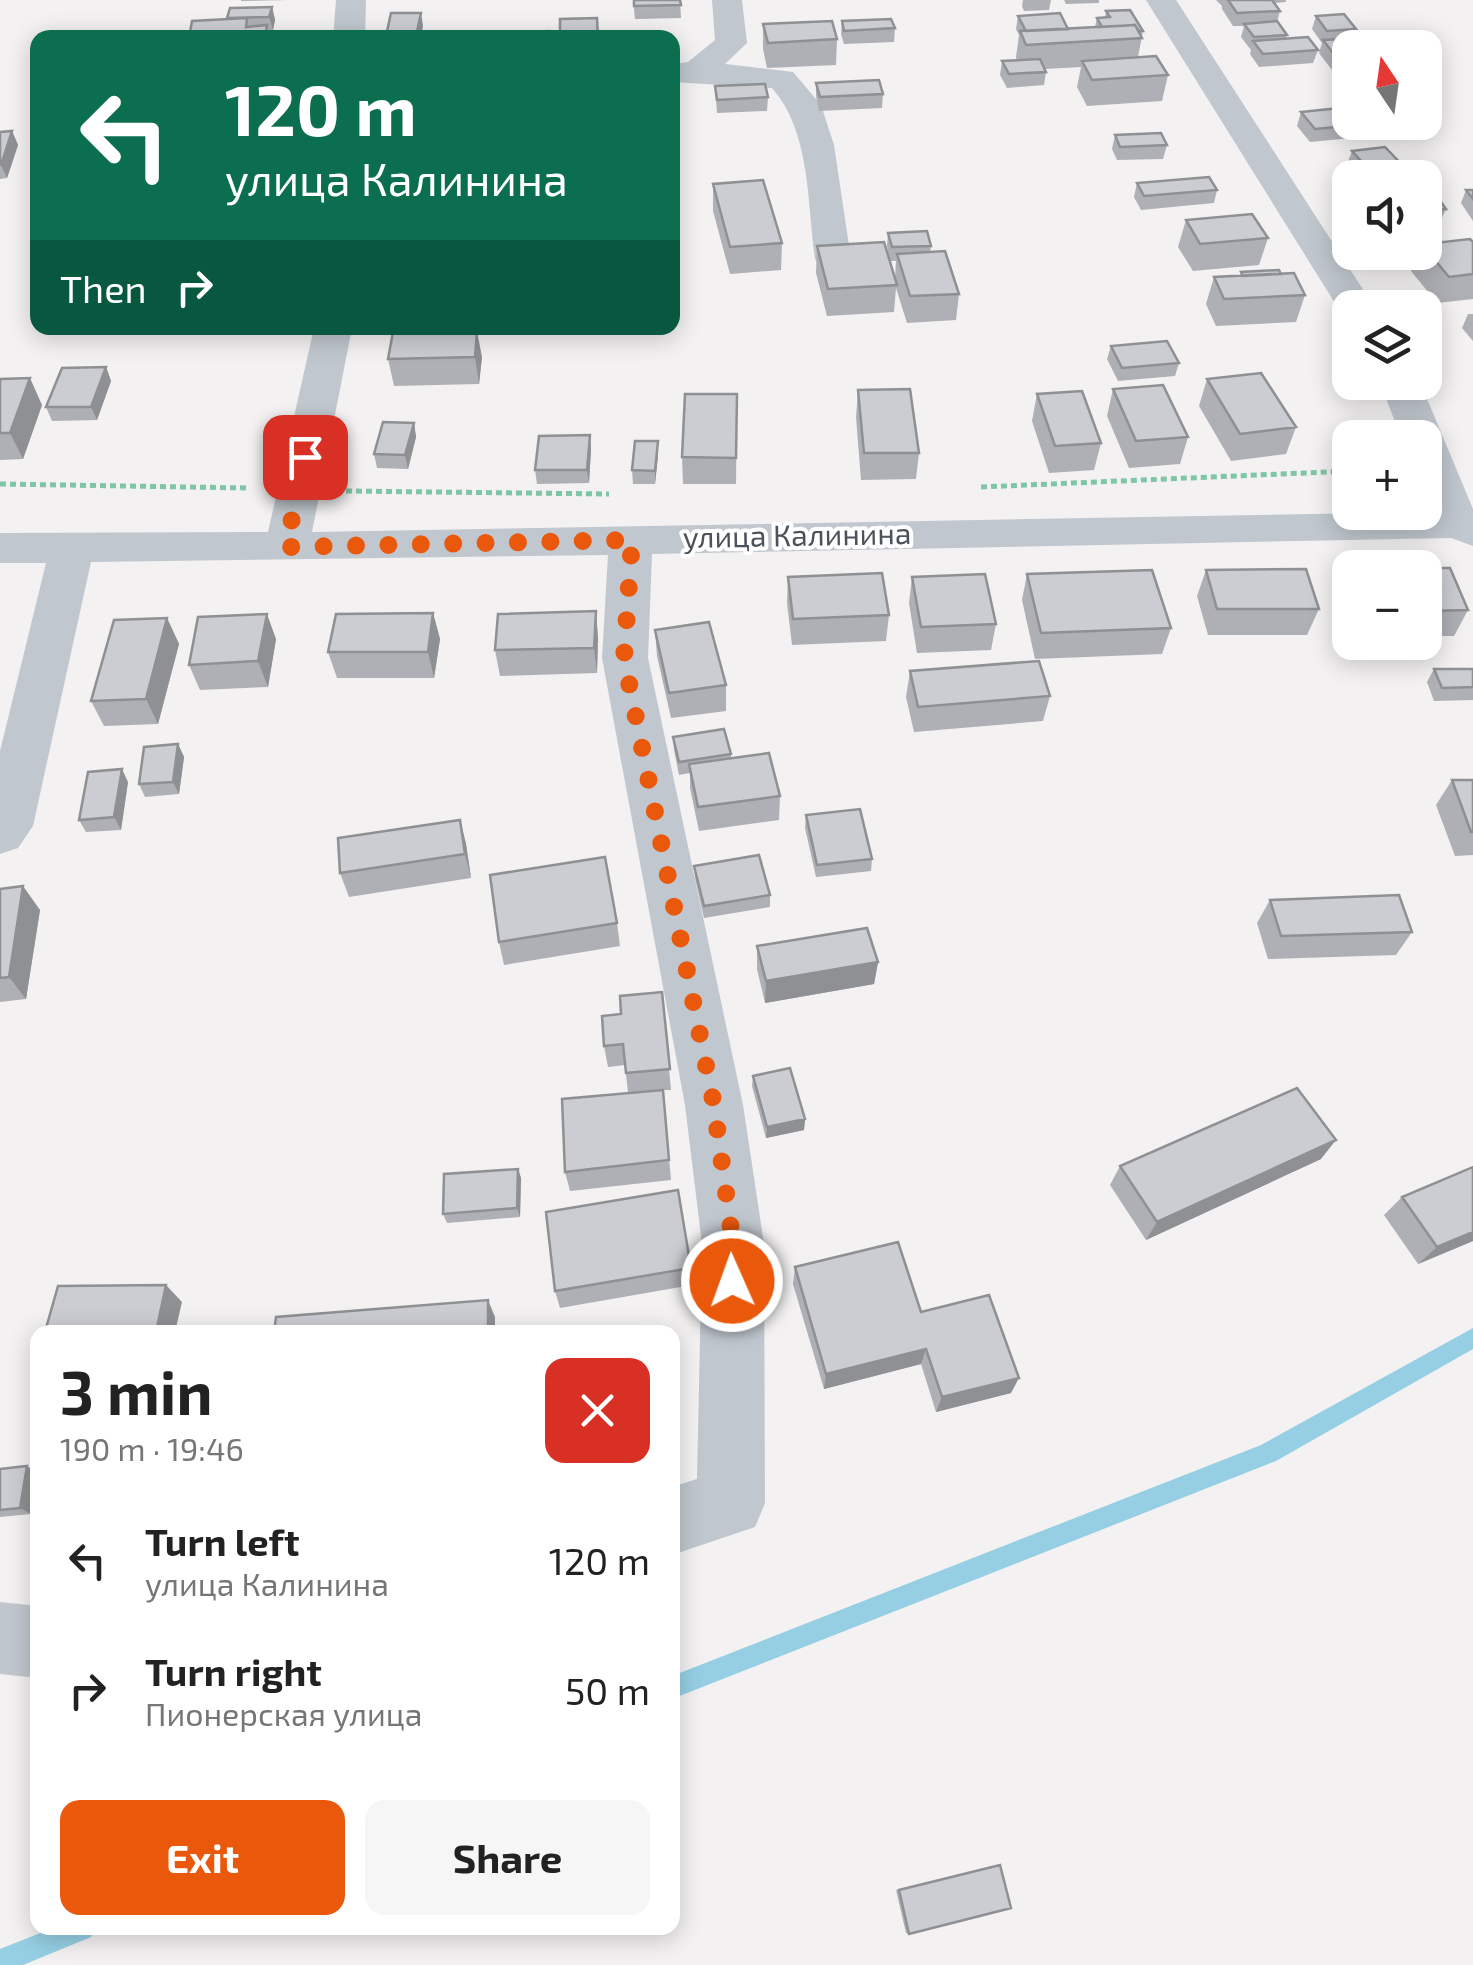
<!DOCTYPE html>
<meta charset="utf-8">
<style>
:root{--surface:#fff;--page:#f6f6f6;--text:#222;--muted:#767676;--accent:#ea580c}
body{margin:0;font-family:"Exo 2",sans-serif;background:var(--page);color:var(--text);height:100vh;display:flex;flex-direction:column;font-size:38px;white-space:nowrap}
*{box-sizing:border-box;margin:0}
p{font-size:32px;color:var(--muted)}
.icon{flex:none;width:55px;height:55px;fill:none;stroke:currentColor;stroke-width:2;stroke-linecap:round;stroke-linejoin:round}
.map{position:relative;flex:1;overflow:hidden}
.details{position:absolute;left:30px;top:1325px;width:650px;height:610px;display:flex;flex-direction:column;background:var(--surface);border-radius:20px;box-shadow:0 5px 25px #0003}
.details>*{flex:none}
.banner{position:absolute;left:30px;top:30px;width:650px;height:305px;border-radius:20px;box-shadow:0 5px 25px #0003;background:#0b6e4f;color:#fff;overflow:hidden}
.needle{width:65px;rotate:347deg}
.buttons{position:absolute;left:1332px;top:30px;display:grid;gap:20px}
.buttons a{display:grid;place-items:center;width:110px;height:110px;border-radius:20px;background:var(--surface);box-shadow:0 5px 25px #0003;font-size:50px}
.pin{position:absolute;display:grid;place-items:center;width:85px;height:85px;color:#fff;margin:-42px;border-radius:20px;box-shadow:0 5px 15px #0006}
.me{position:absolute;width:110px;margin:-55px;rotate:358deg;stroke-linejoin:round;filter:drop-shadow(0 0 8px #0008)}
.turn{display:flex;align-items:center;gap:35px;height:210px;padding:0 30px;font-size:45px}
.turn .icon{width:130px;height:130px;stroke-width:2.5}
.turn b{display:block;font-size:70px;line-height:85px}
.then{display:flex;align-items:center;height:95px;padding:0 30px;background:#0003;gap:20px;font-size:38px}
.round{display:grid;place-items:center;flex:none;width:105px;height:105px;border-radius:20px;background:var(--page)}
.overview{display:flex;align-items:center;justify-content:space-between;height:170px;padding:0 30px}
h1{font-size:60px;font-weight:700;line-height:75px}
.cta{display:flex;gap:20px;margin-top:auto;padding:20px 30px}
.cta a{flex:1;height:115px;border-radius:20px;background:var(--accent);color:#fff;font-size:40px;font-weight:700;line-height:115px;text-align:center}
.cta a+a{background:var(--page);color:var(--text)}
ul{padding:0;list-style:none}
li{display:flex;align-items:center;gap:30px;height:130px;padding:0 30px}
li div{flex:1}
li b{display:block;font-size:38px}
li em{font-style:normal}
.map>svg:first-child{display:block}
</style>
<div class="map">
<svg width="1473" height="1965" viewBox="0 0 1473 1965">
<rect width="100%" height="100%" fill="#f3f1f1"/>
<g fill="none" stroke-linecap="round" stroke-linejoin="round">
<!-- stream -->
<path fill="#96cfe4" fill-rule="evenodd" d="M1473,1328V1349L1276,1461L672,1699V1676L1261,1445Z
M53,1928H95L91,1937L23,1965H0V1949Z"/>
<!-- path -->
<path stroke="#7fc6a7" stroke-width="5" stroke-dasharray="6 4" stroke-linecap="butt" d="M0,484L249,488
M981,487L1350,471
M346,491L609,494"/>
<!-- minor -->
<path fill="#c0c7ce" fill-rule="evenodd" d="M336,0H366L365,38H333Z
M712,0H742L747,43L725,64L793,72L821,105L834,145L851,259L846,267L833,270L820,267L815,259C807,203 811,132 772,88L672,82V64L688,62L715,40Z
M1146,0H1176L1375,308H1350V318L1343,316Z
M314,328H352L312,532L1425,512L1430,509L1425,497V438H1401L1380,382H1420L1473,509V546L1451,538L652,554L648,658L743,1105L764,1244L765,1503L755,1527L672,1555V1487L697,1479L702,1244L685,1105L602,658L608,555L91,562L33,826L18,848L0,854V751L46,563H0V533L268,532Z
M0,1602L38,1606V1678L0,1674Z"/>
</g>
<!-- wall -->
<path fill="#afb0b5" d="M241,0H288L241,1Z
M633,0H680L681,18L635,19Z
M1023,0H1051L1049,10L1024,11L1022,6Z
M1064,0H1099V3L1066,4Z
M1216,0H1286V2L1275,3L1280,11L1277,22L1287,35L1286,38L1318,50L1313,63L1259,67L1250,54L1251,50L1241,37L1244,26H1233L1222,9V6Z
M272,7L275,20L273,30H268L270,38H189L227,19Z
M1106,11L1143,31L1138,57L1168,75L1162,101L1087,106L1077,87L1081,67L1045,69L1046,72L1044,85L1007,88L1000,75L1002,61H1017L1016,57L1019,35L1016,29L1018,16L1068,29L1095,27L1097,18L1105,17Z
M1316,16L1356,29L1351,42H1347L1350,48V73L1335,74L1319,53L1322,43L1312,29Z
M842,21L895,28L894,42L844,44L841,34Z
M763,24L837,39L836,65L767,68L763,49Z
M816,83L883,94L882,108L819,111L816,96Z
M715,86L768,97L767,111L717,113Z
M1301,112L1378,123L1373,136L1310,142L1297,126Z
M12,131L18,145L7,178L0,179V132Z
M1115,135L1167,145L1163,159L1117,160L1112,149Z
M1352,151L1407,170L1404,178H1359L1347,164Z
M1137,183L1217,190L1214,203L1141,210L1134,197Z
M713,184L782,243L781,270L730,274L713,211Z
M1466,190H1473V221L1461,203Z
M1425,193L1446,209L1440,222L1425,223Z
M1186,220L1268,238L1259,265L1193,271L1178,247Z
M888,233L931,246L930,252L959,294L956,320L907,323L896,288L894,312L827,316L816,273L817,246L895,278L896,261H890L887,246Z
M1473,242V299L1437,303L1411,271L1418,252H1425V244Z
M1241,272L1281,274L1305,295L1296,322L1216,326L1206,304L1214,277L1240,276Z
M1468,314H1473V341L1462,328Z
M1111,346L1179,363L1175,376L1118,381L1107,359Z
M482,357L479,384L394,386L388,359Z
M106,367L111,381L97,420L52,421L46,407Z
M0,379L42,405L23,459L0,460Z
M1207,379L1296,427L1286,454L1231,461L1199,406Z
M1113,389L1188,437L1180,464L1129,468L1107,416Z
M858,390L919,453L916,479L861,480L856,417Z
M737,394L736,484H683L682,457Z
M1037,394L1101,443L1094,470L1049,473L1032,421Z
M414,423L416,437L408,469L377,468L374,454Z
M590,435L591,449L589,483L537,484L535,470Z
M658,455L655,484H633L632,470Z
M1425,568L1468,610L1454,636H1425Z
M1206,570L1319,609L1307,635H1208L1197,596Z
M1027,574L1171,628L1162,654L1035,659L1022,600Z
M788,577L889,615L886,641L792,645L787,603Z
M912,577L996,624L991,650L917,653L909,603Z
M433,613L440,639L434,678H337L328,652Z
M167,618L179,644L158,724L104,726L91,701Z
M655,630L726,685V711L671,718L657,656Z
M598,637L597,673L500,676L495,650Z
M276,639L268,687L200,690L189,665Z
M1434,669H1473V700L1434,701L1427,682Z
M910,671L1050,696L1043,721L914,732L906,697Z
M673,737L731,754V758L780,796L779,820L699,831L690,788V773L679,775L674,750Z
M178,744L184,757L179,794L145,797L139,784Z
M1452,780H1473V855L1455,856L1436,805Z
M128,782L121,830L86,832L79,820Z
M806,815L872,859L871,871L816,877L805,828Z
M460,820L466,844L471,878L349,897L340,873Z
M694,866L770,895V907L704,918L695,878Z
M0,889L40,910L26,999L0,1002Z
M1270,900L1412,932L1396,955L1268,959L1257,923Z
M617,923L620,946L504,965L499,942Z
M757,946L878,962L874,984L765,1003L757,969Z
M662,992L671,1090H663L671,1180L570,1191L565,1172L628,1093L625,1065L608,1067L604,1046L621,1014Z
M753,1076L805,1119L804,1130L766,1138L752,1086Z
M1321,1159L1146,1240L1110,1185L1120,1166Z
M518,1169L521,1178L520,1217L447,1223L443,1214Z
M1402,1197L1473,1241L1418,1264L1384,1215Z
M795,1267L921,1312L1011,1393L936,1412L921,1364L824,1389L793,1284Z
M691,1268L692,1285L560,1308L555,1291Z
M0,1469L37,1473L31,1514L0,1517Z
M1000,1865L909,1934L906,1933L896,1890Z"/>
<!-- shaded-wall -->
<path fill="#8e9093" d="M272,7L275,20L273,30L269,17Z
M421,13L423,26L421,38H416Z
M12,131L18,145L7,178L1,165Z
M1407,170L1404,178H1371L1373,174Z
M477,331L482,357L479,384L475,357Z
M106,367L111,381L97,420L91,407Z
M30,378L42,405L23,459L10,433Z
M414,423L416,437L408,469L405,455Z
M590,435L591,449L589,483L587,470Z
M658,441V455L655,484V471Z
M596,611L598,637L597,673L594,648Z
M433,613L440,639L434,678L428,652Z
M267,614L276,639L268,687L258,661Z
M167,618L179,644L158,724L146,699Z
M178,744L184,757L179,794L173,782Z
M122,769L128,782L121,830L114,817Z
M460,820L466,844L471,878L465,854Z
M23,886L40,910L26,999L9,977Z
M878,962L874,984L765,1003L766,981Z
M805,1119L804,1130L766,1138L767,1127Z
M1336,1140L1321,1159L1146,1240L1157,1222Z
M518,1169L521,1178L520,1217L517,1208Z
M1473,1232V1241L1418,1264L1437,1247Z
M166,1285L182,1302L175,1332H156Z
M488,1300L495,1317V1332H488Z
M926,1349L921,1364L824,1389L826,1374Z
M1019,1378L1011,1393L936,1412L942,1397Z
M27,1466L37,1473L31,1514L20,1508Z"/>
<!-- building -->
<path fill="#cbcdd2" stroke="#8e9093" stroke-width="2.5" d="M634,0H680L681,5L634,6Z
M1228,0H1272L1280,11L1237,13Z
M272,7L269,17L227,18L230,8Z
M1130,10L1143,31H1139L1135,25L1102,27L1097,18L1110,17L1106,11Z
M391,13H421L416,36H386Z
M1060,13L1068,29L1026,31L1018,16Z
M1344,14L1356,29L1327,31L1316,16Z
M247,18L246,27L267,25L265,37L189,38L192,21Z
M597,18L598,38H560V19Z
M891,19L895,28L844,31L842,21Z
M832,21L837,39L768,43L763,24Z
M1277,21L1287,35L1254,37L1244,24Z
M1135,25L1142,38L1026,45L1020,31Z
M549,31L548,38H522V32Z
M1308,37L1318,50L1263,54L1253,41Z
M1344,39L1351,48L1350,60L1339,61L1323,40Z
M1156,56L1168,75L1092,80L1082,61Z
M1040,59L1046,72L1009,74L1002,61Z
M879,80L883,94L820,97L816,83Z
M765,84L768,97L717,100L715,86Z
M1350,107V122L1378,123L1315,129L1301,112Z
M12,131L1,165H0V132Z
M1161,133L1167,145L1120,147L1115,135Z
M1385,147L1407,170L1373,174L1352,151Z
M1209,177L1217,190L1144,196L1137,183Z
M763,180L782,243L730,247L713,184Z
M1466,190H1473V199Z
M1434,192L1446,209L1425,210V193Z
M1252,214L1268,238L1200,244L1186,220Z
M927,231L931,246L892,247L888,233Z
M1470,239L1473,242V274L1449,277L1425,248V244Z
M884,242L897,285L828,289L817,246Z
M945,251L959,294L910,296L897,254Z
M1279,270L1281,274L1243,276L1241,272Z
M1294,273L1305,295L1224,299L1214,277Z
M477,331L475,357L388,359L393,332Z
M1167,341L1179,363L1122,368L1111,346Z
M106,367L91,407H46L62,368Z
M1261,373L1296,427L1240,434L1207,379Z
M30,378L10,433H0V379Z
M1163,385L1188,437L1136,441L1113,389Z
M910,389L919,453H864L858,390Z
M1082,391L1101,443L1055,446L1037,394Z
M685,394H737L736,458L682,457Z
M383,422L414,423L405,455L374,454Z
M590,435L587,470H535L539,436Z
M635,441H658L655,471L632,470Z
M1425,568H1450L1468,610L1425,611Z
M1306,569L1319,609H1217L1206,570Z
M1152,570L1171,628L1041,633L1027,574Z
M882,573L889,615L793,619L788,577Z
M985,574L996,624L921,627L912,577Z
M596,611L594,648L495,650L498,614Z
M433,613L428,652H328L336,614Z
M267,614L258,661L189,665L198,617Z
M167,618L146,699L91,701L114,620Z
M709,622L726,685L669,693L655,630Z
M1039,661L1050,696L918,707L910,671Z
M1434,669H1473V687L1442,688Z
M724,729L731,754L679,762L673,737Z
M178,744L173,782L139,784L144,747Z
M769,753L780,796L698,807L689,764Z
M122,769L114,817L79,820L88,772Z
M1452,780H1473V832H1471Z
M860,809L872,859L817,865L806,815Z
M460,820L465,854L340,873L338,838Z
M759,855L770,895L704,906L694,866Z
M605,857L617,923L499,942L490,875Z
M23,886L9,977L0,978V889Z
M1399,895L1412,932L1281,936L1270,900Z
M867,928L878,962L766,981L757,946Z
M662,992L670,1069L626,1073L623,1044L604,1046L602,1016L621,1014L620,996Z
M790,1068L805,1119L767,1127L753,1076Z
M1297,1088L1336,1140L1157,1222L1120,1166Z
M663,1090L669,1160L565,1172L562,1099Z
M1473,1167V1232L1437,1247L1402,1197Z
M518,1169L517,1208L443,1214L444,1174Z
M678,1190L691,1268L555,1291L546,1212Z
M898,1242L921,1312L989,1295L1019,1378L942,1397L926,1349L826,1374L795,1267Z
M166,1285L156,1332H45L58,1286Z
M488,1300V1332H274L276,1317Z
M38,1359V1375H33Z
M27,1466L20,1508L0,1510V1469Z
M1000,1865L1011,1908L909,1934L899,1890Z"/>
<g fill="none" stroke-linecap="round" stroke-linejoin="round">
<!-- route -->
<path stroke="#ea580c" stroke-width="18" stroke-dasharray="0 32.4" d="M305,457L286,547L632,540L624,658L714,1105L733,1244L732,1281"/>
</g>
<g text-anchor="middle" stroke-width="8" stroke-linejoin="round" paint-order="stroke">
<!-- far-street labels -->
<g font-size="30" fill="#4a535c" stroke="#fff">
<text transform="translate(797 536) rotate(-1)" y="10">улица Калинина</text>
</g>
</g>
</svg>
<div class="buttons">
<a><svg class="needle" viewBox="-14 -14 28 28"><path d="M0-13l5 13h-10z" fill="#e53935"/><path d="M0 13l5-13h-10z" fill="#767676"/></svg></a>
<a><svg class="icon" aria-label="sound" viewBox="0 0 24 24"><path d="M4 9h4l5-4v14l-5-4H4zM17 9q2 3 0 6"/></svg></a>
<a><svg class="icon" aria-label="layers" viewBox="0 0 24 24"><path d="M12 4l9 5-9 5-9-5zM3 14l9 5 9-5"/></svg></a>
<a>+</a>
<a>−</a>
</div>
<div class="pin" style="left:305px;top:457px;background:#d93025"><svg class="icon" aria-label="arrive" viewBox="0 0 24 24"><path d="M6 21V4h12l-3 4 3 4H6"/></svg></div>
<svg class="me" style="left:732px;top:1281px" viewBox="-20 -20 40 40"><circle r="17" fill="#ea580c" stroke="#fff" stroke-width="3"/><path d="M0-11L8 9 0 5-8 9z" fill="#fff"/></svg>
<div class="banner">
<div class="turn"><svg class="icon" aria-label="left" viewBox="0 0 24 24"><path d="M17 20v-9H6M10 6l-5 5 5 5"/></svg><div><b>120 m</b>улица Калинина</div></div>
<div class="then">Then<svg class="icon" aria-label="right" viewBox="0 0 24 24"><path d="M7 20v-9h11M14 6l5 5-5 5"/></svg></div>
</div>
<section class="details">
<div class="overview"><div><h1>3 min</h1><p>190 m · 19:46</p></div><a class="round" style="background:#d93025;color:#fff"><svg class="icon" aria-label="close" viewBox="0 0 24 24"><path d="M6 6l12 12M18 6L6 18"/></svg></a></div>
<ul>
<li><svg class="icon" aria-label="left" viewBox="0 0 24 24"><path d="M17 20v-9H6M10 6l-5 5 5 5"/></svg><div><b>Turn left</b><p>улица Калинина</p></div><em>120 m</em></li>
<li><svg class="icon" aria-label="right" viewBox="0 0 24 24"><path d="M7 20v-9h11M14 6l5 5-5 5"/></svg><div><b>Turn right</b><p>Пионерская улица</p></div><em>50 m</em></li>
</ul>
<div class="cta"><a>Exit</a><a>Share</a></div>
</section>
</div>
